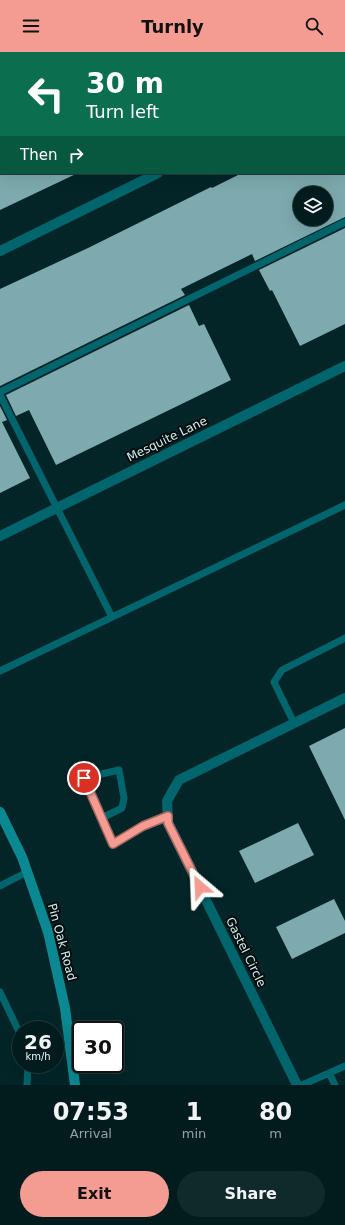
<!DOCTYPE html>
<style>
:root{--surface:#021c1e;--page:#10292b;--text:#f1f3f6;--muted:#96a1a4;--line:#233a3c;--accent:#f59c92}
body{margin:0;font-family:"DejaVu Sans",sans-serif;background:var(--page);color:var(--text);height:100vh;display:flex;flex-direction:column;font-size:15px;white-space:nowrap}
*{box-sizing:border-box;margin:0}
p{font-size:13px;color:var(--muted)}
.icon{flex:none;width:22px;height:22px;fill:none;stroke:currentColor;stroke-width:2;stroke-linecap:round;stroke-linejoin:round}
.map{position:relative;height:1033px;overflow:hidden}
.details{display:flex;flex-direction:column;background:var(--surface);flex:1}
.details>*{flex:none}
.hud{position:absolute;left:0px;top:0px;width:345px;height:122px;box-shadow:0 4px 16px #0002,0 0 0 1px var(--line);background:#0b6e4f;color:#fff;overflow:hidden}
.controls{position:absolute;left:293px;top:134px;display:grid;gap:8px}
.controls a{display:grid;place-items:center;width:40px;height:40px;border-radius:50%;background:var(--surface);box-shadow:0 4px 16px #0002,0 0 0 1px var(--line);font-size:20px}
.speed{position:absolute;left:12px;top:969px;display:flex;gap:8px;font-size:20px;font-weight:700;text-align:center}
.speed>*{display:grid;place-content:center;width:52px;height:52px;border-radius:50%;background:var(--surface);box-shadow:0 4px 16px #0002,0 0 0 1px var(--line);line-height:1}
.speed small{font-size:10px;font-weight:400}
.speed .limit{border:2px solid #111;border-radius:6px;background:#fff;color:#111}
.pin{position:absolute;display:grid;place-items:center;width:34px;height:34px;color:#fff;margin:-17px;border:2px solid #fff;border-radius:50%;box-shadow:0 1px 4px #0007}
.me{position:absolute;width:44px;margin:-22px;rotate:334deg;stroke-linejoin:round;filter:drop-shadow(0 0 3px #0008)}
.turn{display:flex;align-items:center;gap:14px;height:84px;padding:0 20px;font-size:18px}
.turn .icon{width:52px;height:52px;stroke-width:2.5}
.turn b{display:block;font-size:28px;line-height:34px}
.then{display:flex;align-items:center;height:38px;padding:0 20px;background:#0003;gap:8px;font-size:15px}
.eta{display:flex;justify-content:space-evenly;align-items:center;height:68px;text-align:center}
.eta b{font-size:24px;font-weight:700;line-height:28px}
.action{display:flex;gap:8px;margin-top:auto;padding:8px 20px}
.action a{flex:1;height:46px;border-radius:24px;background:var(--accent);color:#111;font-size:16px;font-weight:700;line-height:46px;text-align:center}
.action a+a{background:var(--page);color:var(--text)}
header{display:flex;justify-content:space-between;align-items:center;height:52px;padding:0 20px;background:var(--accent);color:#111;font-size:18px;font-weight:700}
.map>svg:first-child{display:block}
</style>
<header><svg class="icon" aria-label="menu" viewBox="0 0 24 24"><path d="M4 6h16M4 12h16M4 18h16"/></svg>Turnly<svg class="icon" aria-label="search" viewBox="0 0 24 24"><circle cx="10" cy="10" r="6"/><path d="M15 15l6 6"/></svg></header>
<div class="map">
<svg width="345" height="1033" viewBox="0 0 345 1033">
<rect width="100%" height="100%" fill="#032528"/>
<!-- building -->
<path fill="#7daaae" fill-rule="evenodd" d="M0,121H78L0,158Z
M242,121H345V165L255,209L252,202L189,233L181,237L185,243L0,334V237L88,196L211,135L212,136ZM300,141H326V167H300Z
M345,176V272L300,294L272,238L270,239L259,218Z
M189,253L199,274L204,272L231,328L56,413L29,358L16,364L6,343Z
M0,354L7,368L2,370L30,426L0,441Z
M345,676V768L309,694Z
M298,771L314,803L255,831L239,799Z
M334,847L345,869V881L292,907L276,875Z"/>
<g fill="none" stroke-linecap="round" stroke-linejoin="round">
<!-- lane -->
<path stroke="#00656c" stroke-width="7" d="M108,1L110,0
M0,53L1,52
M0,340L345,170
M0,343L112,565
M0,619L345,453
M294,671L274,630L282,618L345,586
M102,766L122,756L124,746L119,718L84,726L113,792L143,774L168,764
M0,834L27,820
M0,940L21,984
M329,1021L335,1033
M27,1033L28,1012
M302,1033L345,1014"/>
<!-- street -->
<path stroke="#00656c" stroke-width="10" d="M344,30L345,29
M0,199L158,121
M0,484L345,314
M297,1033L168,771L167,749L179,728L345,646"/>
<!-- secondary -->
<path stroke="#0b8992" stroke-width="10" d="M0,760L22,805L48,880L65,956L75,1033"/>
</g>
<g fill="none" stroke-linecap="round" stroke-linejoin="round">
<!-- route casing -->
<g stroke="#9f655f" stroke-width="10">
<path id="route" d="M84,726L113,792L143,774L168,764V771L200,835"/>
</g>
<!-- route -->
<use href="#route" stroke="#f59c92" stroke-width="7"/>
</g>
<g text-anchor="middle" stroke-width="4" stroke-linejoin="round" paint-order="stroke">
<!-- street labels -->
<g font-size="12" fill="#d6edef" stroke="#000d0e">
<text transform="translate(167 387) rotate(-26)" y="4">Mesquite Lane</text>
<text transform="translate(62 890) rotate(75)" y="4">Pin Oak Road</text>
<text transform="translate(246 900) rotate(64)" y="4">Gastel Circle</text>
</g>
</g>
</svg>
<div class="controls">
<a><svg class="icon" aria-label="layers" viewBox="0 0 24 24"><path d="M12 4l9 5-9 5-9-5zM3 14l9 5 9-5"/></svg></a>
</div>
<div class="speed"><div>26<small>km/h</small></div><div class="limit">30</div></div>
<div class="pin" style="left:84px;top:726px;background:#d93025"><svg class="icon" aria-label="arrive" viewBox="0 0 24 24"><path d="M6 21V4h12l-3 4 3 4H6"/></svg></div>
<svg class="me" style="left:200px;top:835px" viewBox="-20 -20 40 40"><path d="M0-17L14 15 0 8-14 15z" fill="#f59c92" stroke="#fff" stroke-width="4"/></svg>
<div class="hud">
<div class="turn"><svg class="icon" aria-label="left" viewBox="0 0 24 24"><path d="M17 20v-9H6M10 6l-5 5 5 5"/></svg><div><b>30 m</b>Turn left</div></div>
<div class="then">Then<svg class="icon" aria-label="right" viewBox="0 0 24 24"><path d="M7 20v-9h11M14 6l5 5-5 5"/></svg></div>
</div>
</div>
<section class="details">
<div class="eta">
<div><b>07:53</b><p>Arrival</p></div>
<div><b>1</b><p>min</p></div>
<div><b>80</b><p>m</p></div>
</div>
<div class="action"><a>Exit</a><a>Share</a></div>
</section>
